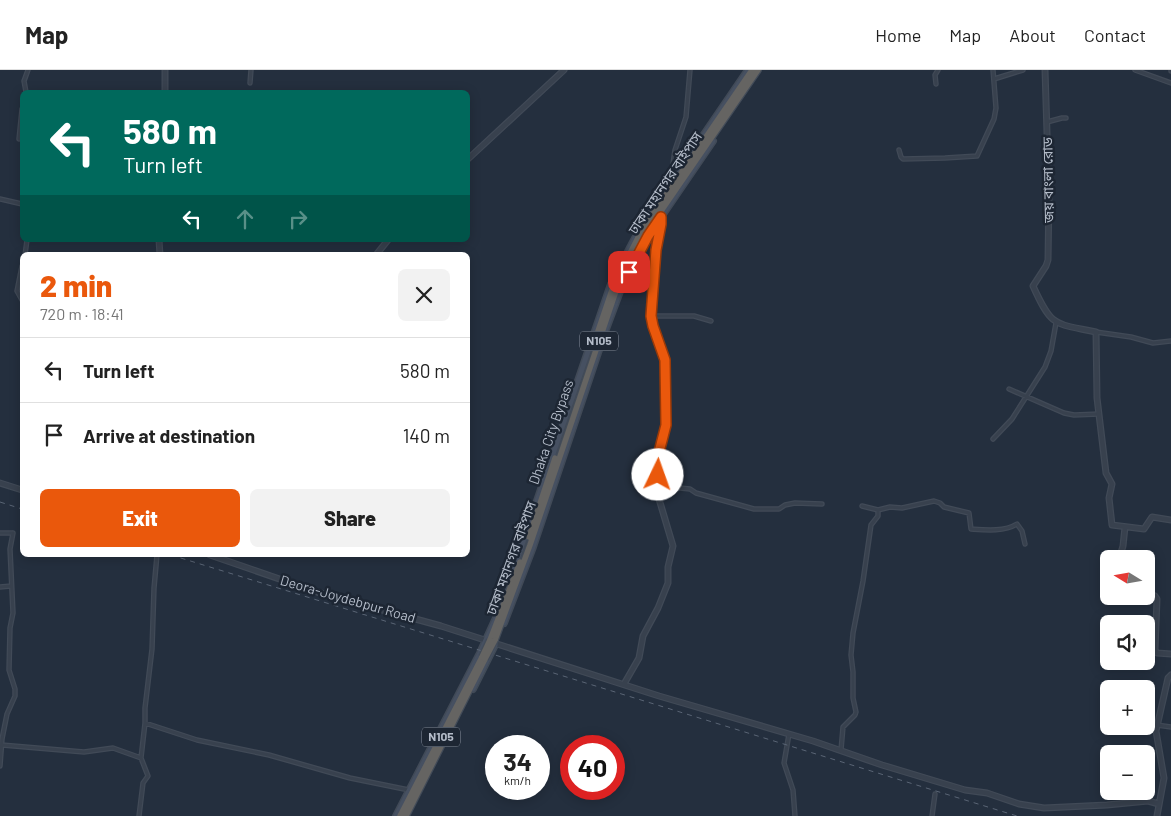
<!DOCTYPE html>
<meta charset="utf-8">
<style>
:root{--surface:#fff;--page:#f2f2f2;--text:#222;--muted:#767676;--line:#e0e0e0;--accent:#ea580c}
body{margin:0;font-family:Barlow,"Noto Sans Bengali",sans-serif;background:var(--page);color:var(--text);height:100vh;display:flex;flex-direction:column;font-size:19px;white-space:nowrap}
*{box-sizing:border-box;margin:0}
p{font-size:16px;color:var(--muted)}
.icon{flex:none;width:28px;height:28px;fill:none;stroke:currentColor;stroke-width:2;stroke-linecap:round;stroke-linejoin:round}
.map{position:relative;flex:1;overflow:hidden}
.drawer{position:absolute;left:20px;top:182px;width:450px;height:305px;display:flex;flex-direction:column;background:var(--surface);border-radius:8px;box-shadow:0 2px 12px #0003}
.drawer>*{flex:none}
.hud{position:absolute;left:20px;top:20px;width:450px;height:152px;border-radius:8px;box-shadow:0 2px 12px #0003;background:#00695c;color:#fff;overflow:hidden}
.needle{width:32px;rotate:281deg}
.buttons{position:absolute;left:1100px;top:480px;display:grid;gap:10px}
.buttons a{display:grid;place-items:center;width:55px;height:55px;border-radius:8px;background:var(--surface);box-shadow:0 2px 12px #0003;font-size:25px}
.speed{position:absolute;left:485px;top:665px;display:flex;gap:10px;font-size:25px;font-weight:700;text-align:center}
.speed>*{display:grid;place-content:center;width:65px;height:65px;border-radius:50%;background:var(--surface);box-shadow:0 2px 12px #0003;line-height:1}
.speed small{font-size:12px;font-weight:400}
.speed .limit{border:8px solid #d22;background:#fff;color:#111}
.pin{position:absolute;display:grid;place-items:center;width:42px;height:42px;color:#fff;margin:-21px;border-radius:10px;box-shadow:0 2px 8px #0006}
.me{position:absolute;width:55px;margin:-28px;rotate:3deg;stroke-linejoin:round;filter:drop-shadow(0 0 4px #0008)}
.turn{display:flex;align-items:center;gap:18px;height:105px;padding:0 20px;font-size:22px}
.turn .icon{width:65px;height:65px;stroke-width:2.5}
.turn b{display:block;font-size:35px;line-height:42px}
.lanes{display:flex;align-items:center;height:48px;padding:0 20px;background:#0003;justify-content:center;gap:25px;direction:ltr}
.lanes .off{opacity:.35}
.round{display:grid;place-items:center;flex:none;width:52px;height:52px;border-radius:8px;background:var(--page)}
.head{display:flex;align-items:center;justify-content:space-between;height:85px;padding:0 20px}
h1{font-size:30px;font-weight:800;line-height:38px;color:var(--accent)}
.cta{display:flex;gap:10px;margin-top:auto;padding:10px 20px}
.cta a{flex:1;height:58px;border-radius:8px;background:var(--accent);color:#fff;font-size:20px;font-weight:800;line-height:58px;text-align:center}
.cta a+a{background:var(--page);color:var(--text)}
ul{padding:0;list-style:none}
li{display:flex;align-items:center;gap:15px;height:65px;padding:0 20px;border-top:1px solid var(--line)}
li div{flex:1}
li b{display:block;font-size:19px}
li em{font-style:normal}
header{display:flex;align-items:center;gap:30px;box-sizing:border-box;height:70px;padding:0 25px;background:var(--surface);border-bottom:1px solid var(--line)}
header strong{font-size:24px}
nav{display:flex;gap:28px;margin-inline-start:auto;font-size:18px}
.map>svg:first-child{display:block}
</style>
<header>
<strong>Map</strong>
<nav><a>Home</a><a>Map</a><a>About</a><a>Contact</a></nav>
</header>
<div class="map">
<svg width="1171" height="746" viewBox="0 0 1171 746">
<rect width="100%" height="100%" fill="#242f3e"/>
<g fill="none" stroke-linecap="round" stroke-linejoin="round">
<!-- minor casing -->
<g stroke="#414a57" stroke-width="5.5">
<path id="minor" d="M1135,0L1171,13
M1171,0V1
M994,9L1023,0
M250,13L251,0
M936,14L935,5L938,0
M26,22L24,11L28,0
M1047,52L1062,48H1066
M19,69L22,39
M899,80L901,87L903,89L945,88L977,86L994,49L996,38L993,0
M670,114L675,80L686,47L690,0
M0,129L22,134
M25,185L27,170
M22,196L17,221L22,230
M651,246H694L711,251
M1096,262L1131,267L1153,273L1171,271
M1009,319L1064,343L1074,345L1099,344
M993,369L1012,349L1045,297L1051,281L1056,253
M659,416L690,419L696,423L754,439H779L785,435L795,433L822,434
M862,436L878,440L890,437L902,438L934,431L940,433L944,437L969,443L971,459C985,460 1004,462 1017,454L1022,461L1025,474
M0,463H12
M0,517L11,516
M145,653L197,670L269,685L350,708L409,720
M1157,655L1171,657
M789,664L784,693L793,720L795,746
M2,675L84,682L113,678L141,688
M841,680L843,657L855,645L856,642L853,628V602L851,585L853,563L863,511L871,455L878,446V440
M0,696L2,669L7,644L15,626V619L9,600L10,558L13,543L10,479L13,463
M139,746L143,713L148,706L141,688L145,653V638L152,579L154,518L157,485
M932,746L935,724"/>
</g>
<!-- tertiary casing -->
<g stroke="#414a57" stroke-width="7">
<path id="tertiary" d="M165,0V22
M1045,0L1049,126L1048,190L1046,196L1033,216C1052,258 1054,253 1096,262L1097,328L1106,403L1112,414L1109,428L1112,455L1144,459L1152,447L1171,450
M468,89L564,0
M159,170L160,185
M376,185L388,170
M0,413L22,420
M210,485L317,522L441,556L659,626L813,671L882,695L965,720L987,723L1019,734L1044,738L1107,735L1148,731L1159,734
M1119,489L1123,476L1125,457
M1146,522L1155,526L1157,529L1155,580L1157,583L1171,584
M624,614L639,588L643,566L658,538L668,513V497L673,476L659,429L658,385L666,355L665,290L653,256L651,246L656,180L661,154V147
M1157,746L1164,708L1156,661L1168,608L1171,605"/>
</g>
<!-- secondary casing -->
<g stroke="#414a57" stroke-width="8">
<path id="secondary" d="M647,148L748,0
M511,507L611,214L635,168
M504,553L533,477L606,259L622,216L648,166L713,71
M473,619L495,575
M396,746L480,583L496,548"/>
</g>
<!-- trunk casing -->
<g stroke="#434c59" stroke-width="8">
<path id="trunk" d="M595,270L614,214L642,160L752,0
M529,467L555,388
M490,570L520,492
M495,570L530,475L618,215L646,163L758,0
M400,746L482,587
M406,746L485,589"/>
</g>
<!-- minor -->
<use href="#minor" stroke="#38414e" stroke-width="3"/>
<!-- tertiary -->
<use href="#tertiary" stroke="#38414e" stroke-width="4.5"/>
<!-- secondary -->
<use href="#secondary" stroke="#465061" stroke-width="5"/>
<!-- trunk -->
<use href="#trunk" stroke="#656462" stroke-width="5.5"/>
<!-- rail -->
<path stroke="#5a6575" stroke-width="1" stroke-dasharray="5 5" stroke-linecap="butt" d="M0,432L22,439
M171,485L1017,746"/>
<!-- trunk-bridge casing -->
<g stroke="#434c59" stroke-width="8" stroke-linecap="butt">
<path id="trunk-bridge" d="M482,587L490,570
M485,589L495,570"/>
</g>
<!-- trunk-bridge -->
<use href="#trunk-bridge" stroke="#656462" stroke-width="5.5"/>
</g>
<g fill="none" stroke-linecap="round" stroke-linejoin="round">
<!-- route casing -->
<g stroke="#983908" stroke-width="12">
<path id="route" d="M629,202L648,166L661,147V154L656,180L651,246L653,256L665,290L666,355L658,386V405"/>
</g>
<!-- route -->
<use href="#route" stroke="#ea580c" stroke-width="9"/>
</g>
<g text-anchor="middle" stroke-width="5" stroke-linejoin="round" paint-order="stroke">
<!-- shield labels -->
<g fill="#1d2633" stroke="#878f9c" stroke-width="1">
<rect x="580" y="261.5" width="38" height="19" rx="4"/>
<rect x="422" y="657.5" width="38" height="19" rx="4"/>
</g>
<g font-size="12" font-weight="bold" fill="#b4bcc9">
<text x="599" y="275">N105</text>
<text x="441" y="671">N105</text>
</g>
<!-- street labels -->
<g font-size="14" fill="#b4bcc9" stroke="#1d2633">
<text transform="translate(1048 110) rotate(-91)" y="5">জয় বাংলা রোড</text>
<text transform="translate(665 113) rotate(-56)" y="5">ঢাকা মহানগর বাইপাস</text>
<text transform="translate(551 362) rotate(-71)" y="5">Dhaka City Bypass</text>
<text transform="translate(511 488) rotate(-70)" y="5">ঢাকা মহানগর বাইপাস</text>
<text transform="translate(348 529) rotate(16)" y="5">Deora-Joydebpur Road</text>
</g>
</g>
</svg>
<div class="buttons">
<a><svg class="needle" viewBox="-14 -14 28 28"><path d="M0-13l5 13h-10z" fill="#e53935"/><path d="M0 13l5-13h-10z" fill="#767676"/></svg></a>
<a><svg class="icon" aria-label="sound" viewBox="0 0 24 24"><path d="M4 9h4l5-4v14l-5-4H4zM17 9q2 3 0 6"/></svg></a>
<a>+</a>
<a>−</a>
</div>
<div class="speed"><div>34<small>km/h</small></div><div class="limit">40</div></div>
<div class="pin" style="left:629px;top:202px;background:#d93025"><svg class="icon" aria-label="arrive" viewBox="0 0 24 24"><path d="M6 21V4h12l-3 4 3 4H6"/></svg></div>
<svg class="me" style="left:658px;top:405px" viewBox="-20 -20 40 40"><circle r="19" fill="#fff"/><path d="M0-13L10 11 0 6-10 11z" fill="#ea580c"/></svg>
<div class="hud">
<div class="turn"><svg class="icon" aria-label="left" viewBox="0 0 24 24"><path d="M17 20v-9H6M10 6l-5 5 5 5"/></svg><div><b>580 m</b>Turn left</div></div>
<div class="lanes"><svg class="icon" aria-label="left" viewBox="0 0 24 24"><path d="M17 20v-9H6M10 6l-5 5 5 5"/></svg><svg class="icon off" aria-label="ahead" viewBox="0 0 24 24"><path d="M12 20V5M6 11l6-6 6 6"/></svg><svg class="icon off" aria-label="right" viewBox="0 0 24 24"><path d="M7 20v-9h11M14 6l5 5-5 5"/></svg></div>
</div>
<section class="drawer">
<div class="head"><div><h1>2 min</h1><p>720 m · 18:41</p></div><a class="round"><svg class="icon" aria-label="close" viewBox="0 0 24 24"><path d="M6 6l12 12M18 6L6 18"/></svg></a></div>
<ul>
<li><svg class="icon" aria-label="left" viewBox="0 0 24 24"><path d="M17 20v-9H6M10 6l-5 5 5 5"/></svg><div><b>Turn left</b></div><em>580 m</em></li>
<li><svg class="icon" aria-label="arrive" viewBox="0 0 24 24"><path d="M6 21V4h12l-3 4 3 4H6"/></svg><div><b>Arrive at destination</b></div><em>140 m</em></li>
</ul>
<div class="cta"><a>Exit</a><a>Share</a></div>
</section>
</div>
